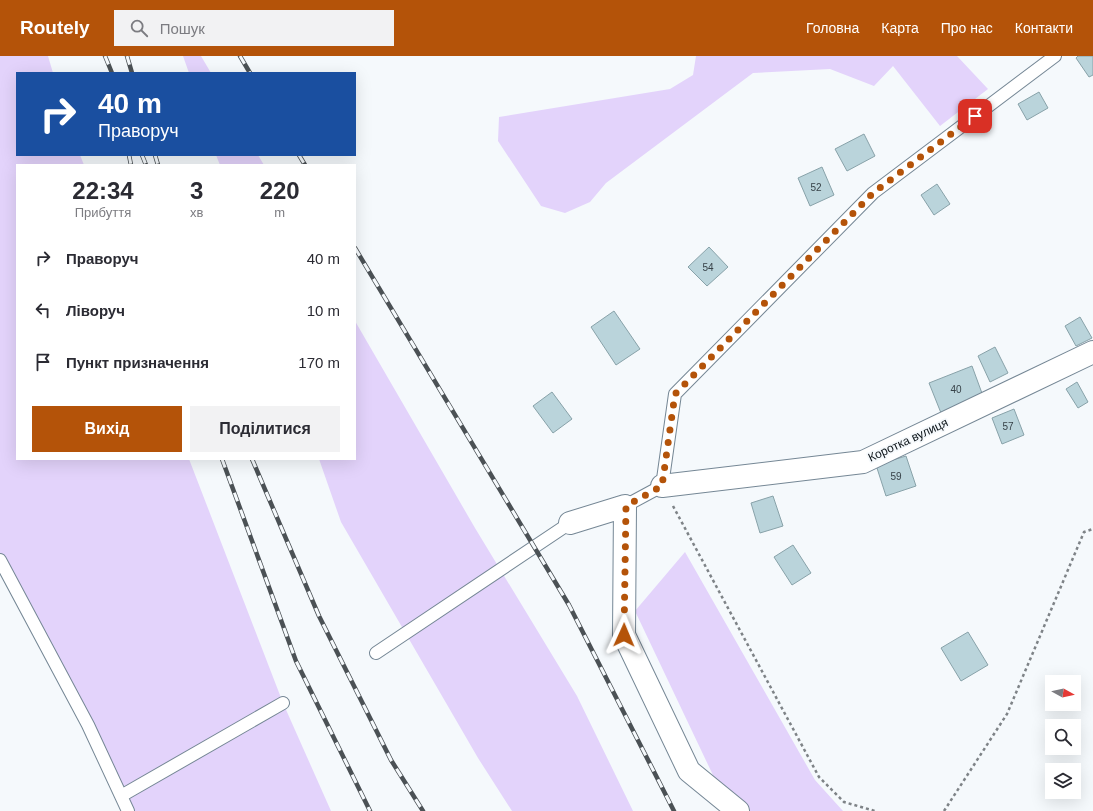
<!DOCTYPE html>
<html lang="uk">
<meta charset="utf-8">
<style>
:root{--surface:#fff;--page:#f2f2f3;--text:#2b2b33;--muted:#7c7c81;--accent:#b45309}
body{margin:0;font-family:Helvetica,sans-serif;background:var(--page);color:var(--text);height:100vh;display:flex;flex-direction:column;font-size:15px;white-space:nowrap}
*{box-sizing:border-box;margin:0}
p{font-size:13px;color:var(--muted)}
.icon{flex:none;width:22px;height:22px;fill:none;stroke:currentColor;stroke-width:2;stroke-linecap:round;stroke-linejoin:round}
.map{position:relative;flex:1;overflow:hidden}
.panel{position:absolute;left:16px;top:108px;width:340px;height:296px;display:flex;flex-direction:column;background:var(--surface);border-radius:0px;box-shadow:0 4px 16px #0002}
.panel>*{flex:none}
.guide{position:absolute;left:16px;top:16px;width:340px;height:84px;border-radius:0px;box-shadow:0 4px 16px #0002;background:#1a4fa0;color:#fff;overflow:hidden}
.needle{width:26px;rotate:98deg}
.tools{position:absolute;left:1045px;top:619px;display:grid;gap:8px}
.tools a{display:grid;place-items:center;width:36px;height:36px;border-radius:0px;background:var(--surface);box-shadow:0 4px 16px #0002;font-size:20px}
.pin{position:absolute;display:grid;place-items:center;width:34px;height:34px;color:#fff;margin:-17px;border-radius:8px;box-shadow:0 2px 6px #0006}
.me{position:absolute;width:44px;margin:-22px;rotate:1deg;stroke-linejoin:round;filter:drop-shadow(0 0 3px #0008)}
.turn{display:flex;align-items:center;gap:14px;height:84px;padding:0 16px;font-size:18px}
.turn .icon{width:52px;height:52px;stroke-width:2.5}
.turn b{display:block;font-size:28px;line-height:34px}
.eta{display:flex;justify-content:space-evenly;align-items:center;height:68px;text-align:center}
.eta b{font-size:24px;font-weight:800;line-height:28px}
.primary-button{display:flex;gap:8px;margin-top:auto;padding:8px 16px}
.primary-button a{flex:1;height:46px;border-radius:0px;background:var(--accent);color:#fff;font-size:16px;font-weight:800;line-height:46px;text-align:center}
.primary-button a+a{background:var(--page);color:var(--text)}
ul{padding:0;list-style:none}
li{display:flex;align-items:center;gap:12px;height:52px;padding:0 16px}
li div{flex:1}
li b{display:block;font-size:15px}
li em{font-style:normal}
header{display:flex;align-items:center;gap:24px;box-sizing:border-box;height:56px;padding:0 20px;background:var(--accent);color:#fff}
header strong{font-size:19px}
nav{display:flex;gap:22px;margin-inline-start:auto;font-size:14px}
.search{width:280px;height:36px;background:var(--page);display:flex;align-items:center;gap:10px;box-sizing:border-box;padding:0 14px;border-radius:0px;color:var(--muted);font-size:15px}
.map>svg:first-child{display:block}
</style>
<header>
<strong>Routely</strong>
<div class="search"><svg class="icon" aria-label="search" viewBox="0 0 24 24"><circle cx="10" cy="10" r="6"/><path d="M15 15l6 6"/></svg>Пошук</div>
<nav><a>Головна</a><a>Карта</a><a>Про нас</a><a>Контакти</a></nav>
</header>
<div class="map">
<svg width="1093" height="755" viewBox="0 0 1093 755">
<rect width="100%" height="100%" fill="#f5f9fc"/>
<!-- green -->
<path fill="#e3d3fb" d="M0,0H48L53,17H17V99H80L84,109H17V403H189L283,647L331,755H128L0,504Z
M183,0H201L211,17H189Z
M696,0H957L988,33L940,70L893,10L874,30L830,13L753,17L606,127L590,146L565,157L541,150L498,85L499,61L670,33L693,19Z
M216,99H258L264,109H220Z
M355,265L475,472L577,640L633,755H512L478,702L341,466L319,403H355Z
M685,496L815,724L843,755H730L635,555Z"/>
<!-- building -->
<path fill="#bad4db" stroke="#88a2a9" d="M1078,0H1093V19L1089,21L1076,2Z
M1039,36L1048,52L1027,64L1018,48Z
M864,78L875,100L847,115L835,93Z
M822,111L834,139L810,150L798,122Z
M937,128L950,148L934,159L921,139Z
M709,191L728,211L707,230L688,211Z
M614,255L640,293L616,309L591,271Z
M1080,261L1092,282L1076,290L1065,270Z
M995,291L1008,317L990,326L978,300Z
M972,310L983,340L941,357L929,327Z
M1077,326L1088,346L1078,352L1066,333Z
M552,336L572,363L553,377L533,350Z
M1014,353L1024,379L1002,388L992,362Z
M906,400L916,430L886,440L876,409Z
M773,440L783,470L760,477L751,447Z
M793,489L811,517L792,529L774,501Z
M968,576L988,609L961,625L941,592Z"/>
<g fill="none" stroke-linecap="round" stroke-linejoin="round">
<!-- service casing -->
<g stroke="#758795" stroke-width="14">
<path id="service" d="M625,450L662,430L675,338L873,137L1055,0
M0,504L88,669L128,755
M376,597L570,467
M121,740L283,647"/>
</g>
<!-- minor casing -->
<g stroke="#758795" stroke-width="24">
<path id="minor" d="M662,430L863,406L1093,296
M570,467L625,450L624,579L689,715L738,755"/>
</g>
<!-- path -->
<path stroke="#7e8387" stroke-width="2.5" stroke-dasharray="3 3" stroke-linecap="butt" d="M673,450L819,721L844,746L875,755
M944,755L1007,658L1084,476L1093,473"/>
<!-- service -->
<use href="#service" stroke="#fff" stroke-width="12"/>
<!-- minor -->
<use href="#minor" stroke="#fff" stroke-width="22"/>
<!-- rail casing -->
<g stroke="#4b5155" stroke-width="4.5">
<path id="rail" d="M105,0L112,17
M127,0L132,17
M240,0L250,17
M129,99L131,109
M142,99L146,109
M155,99L158,109
M299,99L305,109
M355,192L569,549L674,755
M222,403L296,605L370,755
M252,403L319,560L391,704L423,755"/>
</g>
<!-- rail -->
<use href="#rail" stroke="#f5f9fc" stroke-width="3" stroke-dasharray="9" stroke-linecap="butt"/>
</g>
<g fill="none" stroke-linecap="round" stroke-linejoin="round">
<!-- route -->
<path stroke="#b45309" stroke-width="7" stroke-dasharray="0 12.6" d="M624,579L626,450L662,430L675,338L873,137L975,60"/>
</g>
<g text-anchor="middle" stroke-width="3.5" stroke-linejoin="round" paint-order="stroke">
<!-- number labels -->
<g font-size="10" fill="#374248">
<text x="816" y="135">52</text>
<text x="708" y="215">54</text>
<text x="956" y="337">40</text>
<text x="1008" y="374">57</text>
<text x="896" y="424">59</text>
</g>
<!-- street labels -->
<g font-size="12" fill="#0b1217" stroke="#f5f9fc">
<text transform="translate(908 384) rotate(-25)" y="4">Коротка вулиця</text>
</g>
</g>
</svg>
<div class="tools">
<a><svg class="needle" viewBox="-14 -14 28 28"><path d="M0-13l5 13h-10z" fill="#e53935"/><path d="M0 13l5-13h-10z" fill="#7c7c81"/></svg></a>
<a><svg class="icon" aria-label="search" viewBox="0 0 24 24"><circle cx="10" cy="10" r="6"/><path d="M15 15l6 6"/></svg></a>
<a><svg class="icon" aria-label="layers" viewBox="0 0 24 24"><path d="M12 4l9 5-9 5-9-5zM3 14l9 5 9-5"/></svg></a>
</div>
<div class="pin" style="left:975px;top:60px;background:#d93025"><svg class="icon" aria-label="arrive" viewBox="0 0 24 24"><path d="M6 21V4h12l-3 4 3 4H6"/></svg></div>
<svg class="me" style="left:624px;top:579px" viewBox="-20 -20 40 40"><path d="M0-17L14 15 0 8-14 15z" fill="#b45309" stroke="#fff" stroke-width="4"/></svg>
<div class="guide">
<div class="turn"><svg class="icon" aria-label="right" viewBox="0 0 24 24"><path d="M7 20v-9h11M14 6l5 5-5 5"/></svg><div><b>40 m</b>Праворуч</div></div>
</div>
<section class="panel">
<div class="eta">
<div><b>22:34</b><p>Прибуття</p></div>
<div><b>3</b><p>хв</p></div>
<div><b>220</b><p>m</p></div>
</div>
<ul>
<li><svg class="icon" aria-label="right" viewBox="0 0 24 24"><path d="M7 20v-9h11M14 6l5 5-5 5"/></svg><div><b>Праворуч</b></div><em>40 m</em></li>
<li><svg class="icon" aria-label="left" viewBox="0 0 24 24"><path d="M17 20v-9H6M10 6l-5 5 5 5"/></svg><div><b>Ліворуч</b></div><em>10 m</em></li>
<li><svg class="icon" aria-label="arrive" viewBox="0 0 24 24"><path d="M6 21V4h12l-3 4 3 4H6"/></svg><div><b>Пункт призначення</b></div><em>170 m</em></li>
</ul>
<div class="primary-button"><a>Вихід</a><a>Поділитися</a></div>
</section>
</div>
